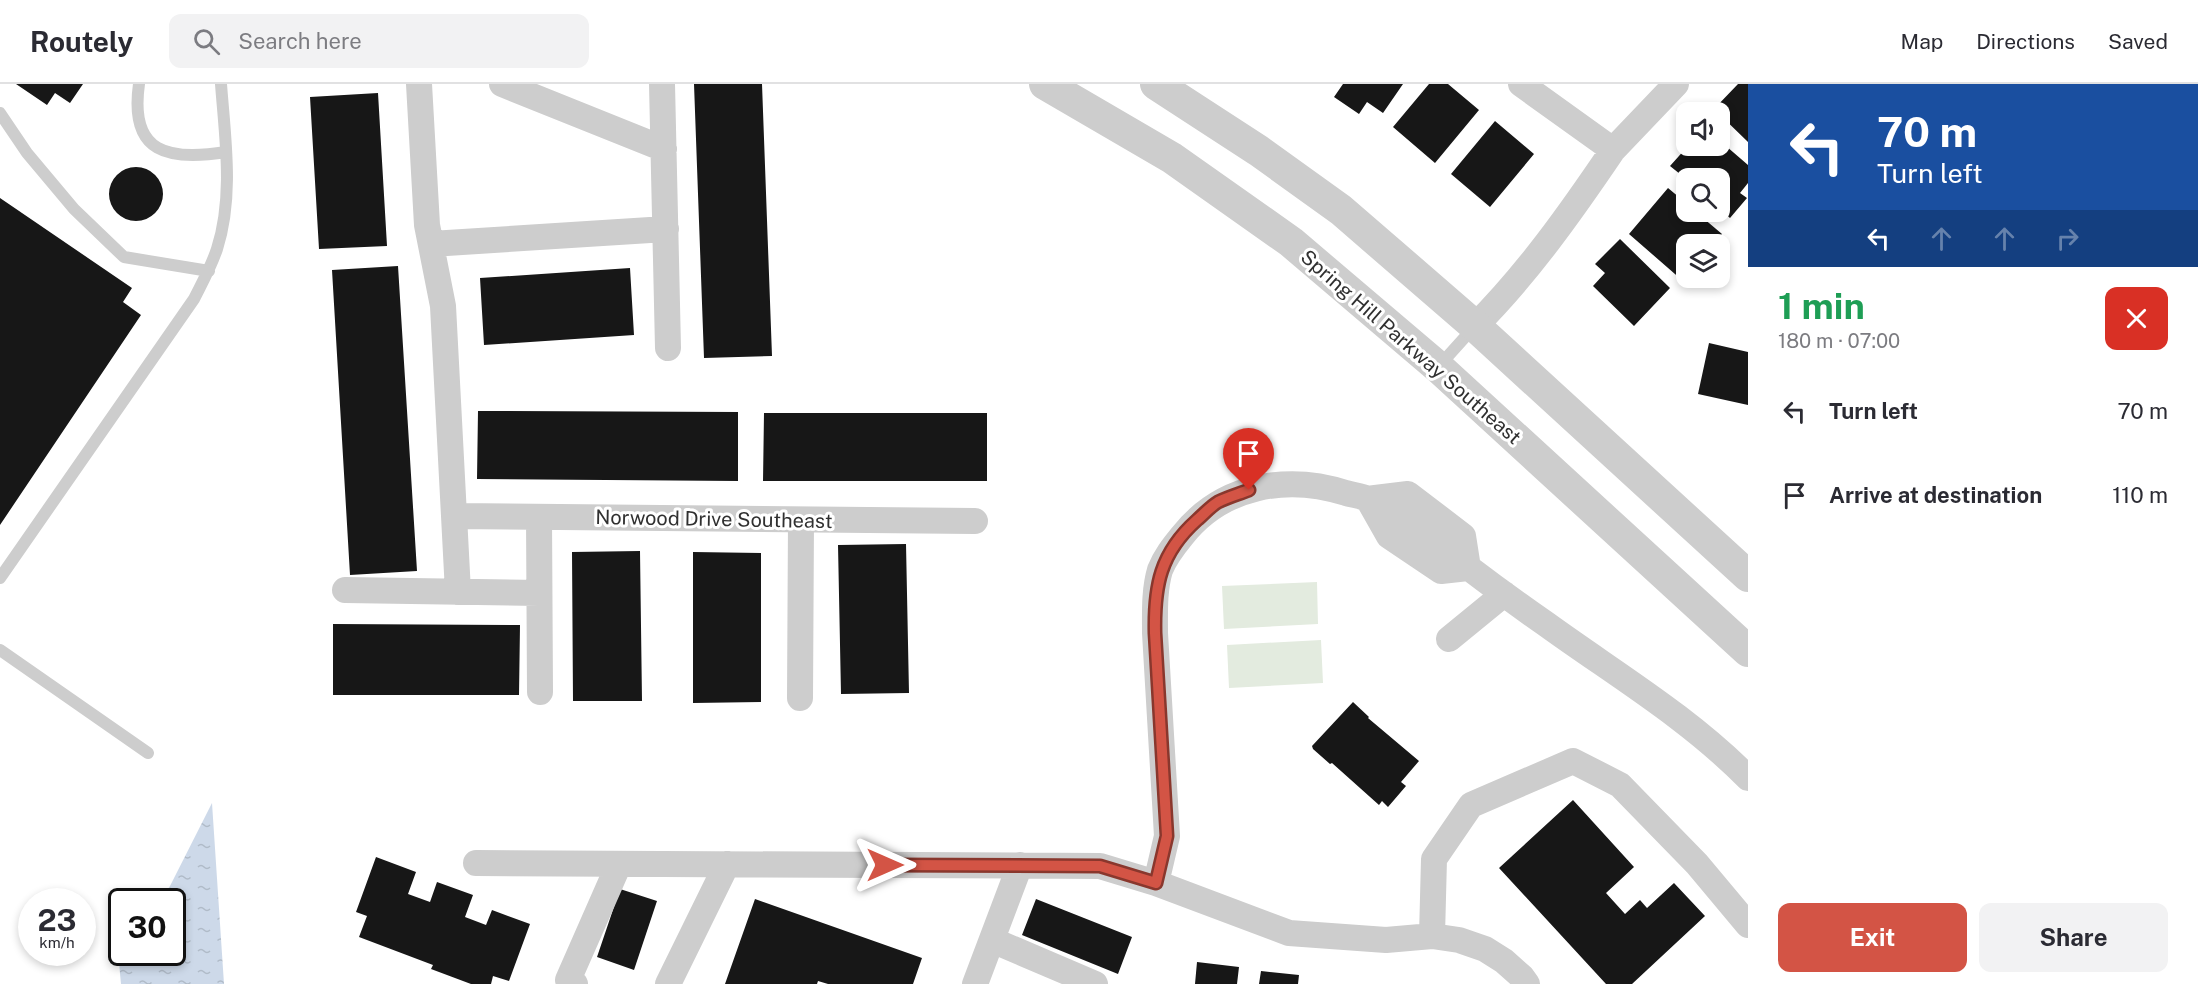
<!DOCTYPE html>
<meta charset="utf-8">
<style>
:root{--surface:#fff;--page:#f2f2f3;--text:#2b2b33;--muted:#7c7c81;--line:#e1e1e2;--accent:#d35445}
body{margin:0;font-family:"Public Sans",sans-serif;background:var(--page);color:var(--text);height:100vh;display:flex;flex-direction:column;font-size:22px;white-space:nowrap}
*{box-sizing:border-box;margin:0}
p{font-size:20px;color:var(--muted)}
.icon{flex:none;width:33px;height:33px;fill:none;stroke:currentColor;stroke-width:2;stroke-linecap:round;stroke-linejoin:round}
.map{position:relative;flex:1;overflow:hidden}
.sheet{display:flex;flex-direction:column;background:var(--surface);width:450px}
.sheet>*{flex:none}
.top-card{background:#1a4fa0;color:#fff;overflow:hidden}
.buttons{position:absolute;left:1676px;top:18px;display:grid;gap:12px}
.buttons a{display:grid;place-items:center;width:54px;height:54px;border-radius:12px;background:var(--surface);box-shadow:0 3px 9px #0003;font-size:30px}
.speed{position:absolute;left:18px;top:804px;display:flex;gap:12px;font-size:30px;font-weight:700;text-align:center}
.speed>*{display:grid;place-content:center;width:78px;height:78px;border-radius:50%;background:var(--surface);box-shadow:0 3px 9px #0003;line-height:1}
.speed small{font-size:15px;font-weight:400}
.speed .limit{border:3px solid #111;border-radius:9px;background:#fff;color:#111}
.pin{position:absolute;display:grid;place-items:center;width:51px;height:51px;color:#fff;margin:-62px -26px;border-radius:50% 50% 50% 0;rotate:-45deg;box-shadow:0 0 6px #0007}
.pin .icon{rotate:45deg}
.me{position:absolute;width:66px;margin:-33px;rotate:90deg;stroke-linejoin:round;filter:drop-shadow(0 0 4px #0008)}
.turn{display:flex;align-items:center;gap:21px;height:126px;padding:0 30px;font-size:27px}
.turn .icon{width:78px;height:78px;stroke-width:2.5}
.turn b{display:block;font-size:42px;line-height:51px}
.lanes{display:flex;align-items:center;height:57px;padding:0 30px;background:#0003;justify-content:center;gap:30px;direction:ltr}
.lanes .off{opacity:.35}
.round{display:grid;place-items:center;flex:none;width:63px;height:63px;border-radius:12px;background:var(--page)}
.summary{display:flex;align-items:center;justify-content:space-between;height:102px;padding:0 30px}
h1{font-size:36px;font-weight:700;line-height:45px;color:#1e9e55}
.cta{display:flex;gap:12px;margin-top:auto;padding:12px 30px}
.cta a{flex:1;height:69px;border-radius:12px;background:var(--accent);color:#fff;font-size:24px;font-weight:700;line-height:69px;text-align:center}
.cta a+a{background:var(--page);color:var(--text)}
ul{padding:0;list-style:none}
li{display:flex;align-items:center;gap:18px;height:84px;padding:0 30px}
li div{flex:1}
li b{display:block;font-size:22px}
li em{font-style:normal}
header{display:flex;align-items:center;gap:36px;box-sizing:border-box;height:84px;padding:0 30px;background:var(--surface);border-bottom:2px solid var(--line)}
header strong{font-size:28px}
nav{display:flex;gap:33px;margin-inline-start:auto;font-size:21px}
.search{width:420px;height:54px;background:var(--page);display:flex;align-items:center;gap:15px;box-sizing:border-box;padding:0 21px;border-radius:12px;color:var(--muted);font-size:22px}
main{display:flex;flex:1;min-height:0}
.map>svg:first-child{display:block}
</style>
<header>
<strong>Routely</strong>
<div class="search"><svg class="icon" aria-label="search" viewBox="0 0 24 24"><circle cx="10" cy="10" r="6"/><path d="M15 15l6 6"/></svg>Search here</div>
<nav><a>Map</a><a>Directions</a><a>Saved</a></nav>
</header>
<main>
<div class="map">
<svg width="1748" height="900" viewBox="0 0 1748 900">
<defs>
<pattern id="water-ripples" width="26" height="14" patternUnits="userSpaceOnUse" patternTransform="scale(1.5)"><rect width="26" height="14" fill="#cdd9e9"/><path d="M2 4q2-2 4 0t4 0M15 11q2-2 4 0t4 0" fill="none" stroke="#b0bbc8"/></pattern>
</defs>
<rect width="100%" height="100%" fill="#fff"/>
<!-- green -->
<path fill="#e3ebdf" d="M1317,498L1318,540L1224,545L1222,502Z
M1321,556L1323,599L1229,604L1227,561Z"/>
<!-- water -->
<path fill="url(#water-ripples)" d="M212,719L224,900H121L119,879L125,869L172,868V818L159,817L170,802Z"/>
<!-- building -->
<path fill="#171717" d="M16,0H83L70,19L55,9L47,21Z
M694,0H762L772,272L704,274Z
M1343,0H1403L1383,29L1367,18L1359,30L1334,13Z
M1429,0H1448L1479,26L1435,79L1393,43Z
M1738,0H1748V58L1714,25Z
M378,9L387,162L319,165L310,13Z
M1495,37L1534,70L1490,123L1451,90Z
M1686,52V62H1719V56L1748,81V99L1740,109L1747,114L1730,134L1719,124V94H1685L1670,82L1687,63L1681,58Z
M109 110a27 27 0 1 1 54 0a27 27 0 1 1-54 0Z
M1668,104L1686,119V128H1696L1722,150L1713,160H1686V193L1683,197L1629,150Z
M0,114L132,204L123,218L141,231L0,441Z
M1620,155L1670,204L1634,242L1593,202L1605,189L1595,180Z
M398,182L417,487L350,491L332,186Z
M630,184L634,251L484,261L480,194Z
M1709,259L1748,268V321L1698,310Z
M478,327L738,328V397L477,395Z
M764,329H987V397H763Z
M906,460L909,609L841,610L838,461Z
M640,467L642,617H573L572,468Z
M693,468L761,469V618L693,619Z
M333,540L520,541L519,611H333Z
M1353,618L1369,633L1368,634L1419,677L1401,698L1406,702L1388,723L1382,717L1379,721L1332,679L1330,680L1313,665L1312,662Z
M1573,716L1634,783L1606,809L1625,830L1640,816L1647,824L1674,799L1705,832L1632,900H1606L1499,784Z
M376,773L416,788L408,810L430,818L437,798L473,811L465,833L486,841L492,826L530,840L509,897L493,892L491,900H471L431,885L433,881L359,853L367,832L356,828Z
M620,805L657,817L634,886L597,873Z
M755,815L922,874L913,900H828L818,897L817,900H725Z
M1036,815L1132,853L1118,890L1022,851Z
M1197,878L1239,883L1237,900H1195Z
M1261,887L1299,891L1298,900H1259Z"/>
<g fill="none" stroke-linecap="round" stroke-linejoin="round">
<!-- service -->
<path stroke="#cdcdcd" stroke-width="12" d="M139,0C129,70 169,77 226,68
M0,29L27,69L74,125L124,173L209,187
M1439,282L1475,242
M0,494L194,215C202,199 211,183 217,165C234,112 225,54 221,0
M0,566L148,669"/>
<!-- minor -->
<path stroke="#cdcdcd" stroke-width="26" d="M419,0L427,141L443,222L458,508
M502,0L664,65
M662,0L668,264
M1521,0L1613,66L1676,0
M431,160L666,145
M1475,242C1528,189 1571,128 1613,66
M1367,415L1408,410L1463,452L1468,484
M1368,415L1389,452L1441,487L1468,484
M454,432L975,437
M539,433L540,608
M345,506L539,509
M1449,555L1504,510
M800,614L801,436
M476,779L1100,782L1156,799L1289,849L1386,856L1432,852L1459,856L1485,865L1504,877L1522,893L1527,900
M1156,799L1167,752L1155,549C1155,529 1154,506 1160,486C1165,473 1173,463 1182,452C1222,401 1287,390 1346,409C1353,411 1362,412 1368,415C1405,434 1436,459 1469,484C1494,503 1520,522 1546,540C1615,590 1688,633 1748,694
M1432,852L1434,775L1471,721L1573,677L1620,701L1697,780L1748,841
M992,856L1095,900
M575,900L568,896L619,780
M668,900L727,780
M975,900L1020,781"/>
<!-- tertiary -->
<path stroke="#cdcdcd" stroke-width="32" d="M1045,0L1172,74L1291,158L1438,283L1748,567
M1156,0L1259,67L1341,126L1475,242L1748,492"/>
</g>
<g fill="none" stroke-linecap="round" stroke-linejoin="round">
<!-- route casing -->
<g stroke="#89372d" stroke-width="15">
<path id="route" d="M885,781L1100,782L1156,799L1167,752L1155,549C1154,502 1160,469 1197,436C1204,430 1211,422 1218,418C1228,413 1239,410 1249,406"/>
</g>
<!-- route -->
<use href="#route" stroke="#d35445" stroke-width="10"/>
</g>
<g text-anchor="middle" stroke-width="6" stroke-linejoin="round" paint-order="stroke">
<!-- street labels -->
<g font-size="20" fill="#303030" stroke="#fff">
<text transform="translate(1411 263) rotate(41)" y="7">Spring Hill Parkway Southeast</text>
<text transform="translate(714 435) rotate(1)" y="7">Norwood Drive Southeast</text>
</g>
</g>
</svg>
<div class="buttons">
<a><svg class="icon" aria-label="sound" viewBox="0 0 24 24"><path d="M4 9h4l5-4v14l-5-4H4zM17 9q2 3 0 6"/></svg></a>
<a><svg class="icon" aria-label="search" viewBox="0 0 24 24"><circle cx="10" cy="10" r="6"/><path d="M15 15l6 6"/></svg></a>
<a><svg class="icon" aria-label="layers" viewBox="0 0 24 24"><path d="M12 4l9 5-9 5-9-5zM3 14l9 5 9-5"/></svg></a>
</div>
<div class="speed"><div>23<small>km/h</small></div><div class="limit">30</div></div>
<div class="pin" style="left:1249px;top:406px;background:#d93025"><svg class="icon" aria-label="arrive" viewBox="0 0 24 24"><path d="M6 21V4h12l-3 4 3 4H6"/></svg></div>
<svg class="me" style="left:885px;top:781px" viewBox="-20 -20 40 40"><path d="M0-17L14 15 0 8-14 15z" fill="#d35445" stroke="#fff" stroke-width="4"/></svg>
</div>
<section class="sheet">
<div class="top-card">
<div class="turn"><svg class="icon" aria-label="left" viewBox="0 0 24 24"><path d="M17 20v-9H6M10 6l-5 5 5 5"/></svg><div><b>70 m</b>Turn left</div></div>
<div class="lanes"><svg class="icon" aria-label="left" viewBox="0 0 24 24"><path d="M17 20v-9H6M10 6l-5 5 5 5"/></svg><svg class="icon off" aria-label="ahead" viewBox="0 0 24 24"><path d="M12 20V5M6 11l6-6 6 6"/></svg><svg class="icon off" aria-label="ahead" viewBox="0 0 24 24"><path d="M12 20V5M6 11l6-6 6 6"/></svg><svg class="icon off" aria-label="right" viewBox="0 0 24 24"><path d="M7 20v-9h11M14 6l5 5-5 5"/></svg></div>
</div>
<div class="summary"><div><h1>1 min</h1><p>180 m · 07:00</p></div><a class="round" style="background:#d93025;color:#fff"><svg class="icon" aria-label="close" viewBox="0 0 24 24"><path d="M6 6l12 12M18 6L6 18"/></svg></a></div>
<ul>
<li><svg class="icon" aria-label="left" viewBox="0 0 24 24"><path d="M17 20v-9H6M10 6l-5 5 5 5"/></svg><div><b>Turn left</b></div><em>70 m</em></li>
<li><svg class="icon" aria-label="arrive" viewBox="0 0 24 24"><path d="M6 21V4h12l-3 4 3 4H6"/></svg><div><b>Arrive at destination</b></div><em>110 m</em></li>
</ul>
<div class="cta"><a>Exit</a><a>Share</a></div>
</section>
</main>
